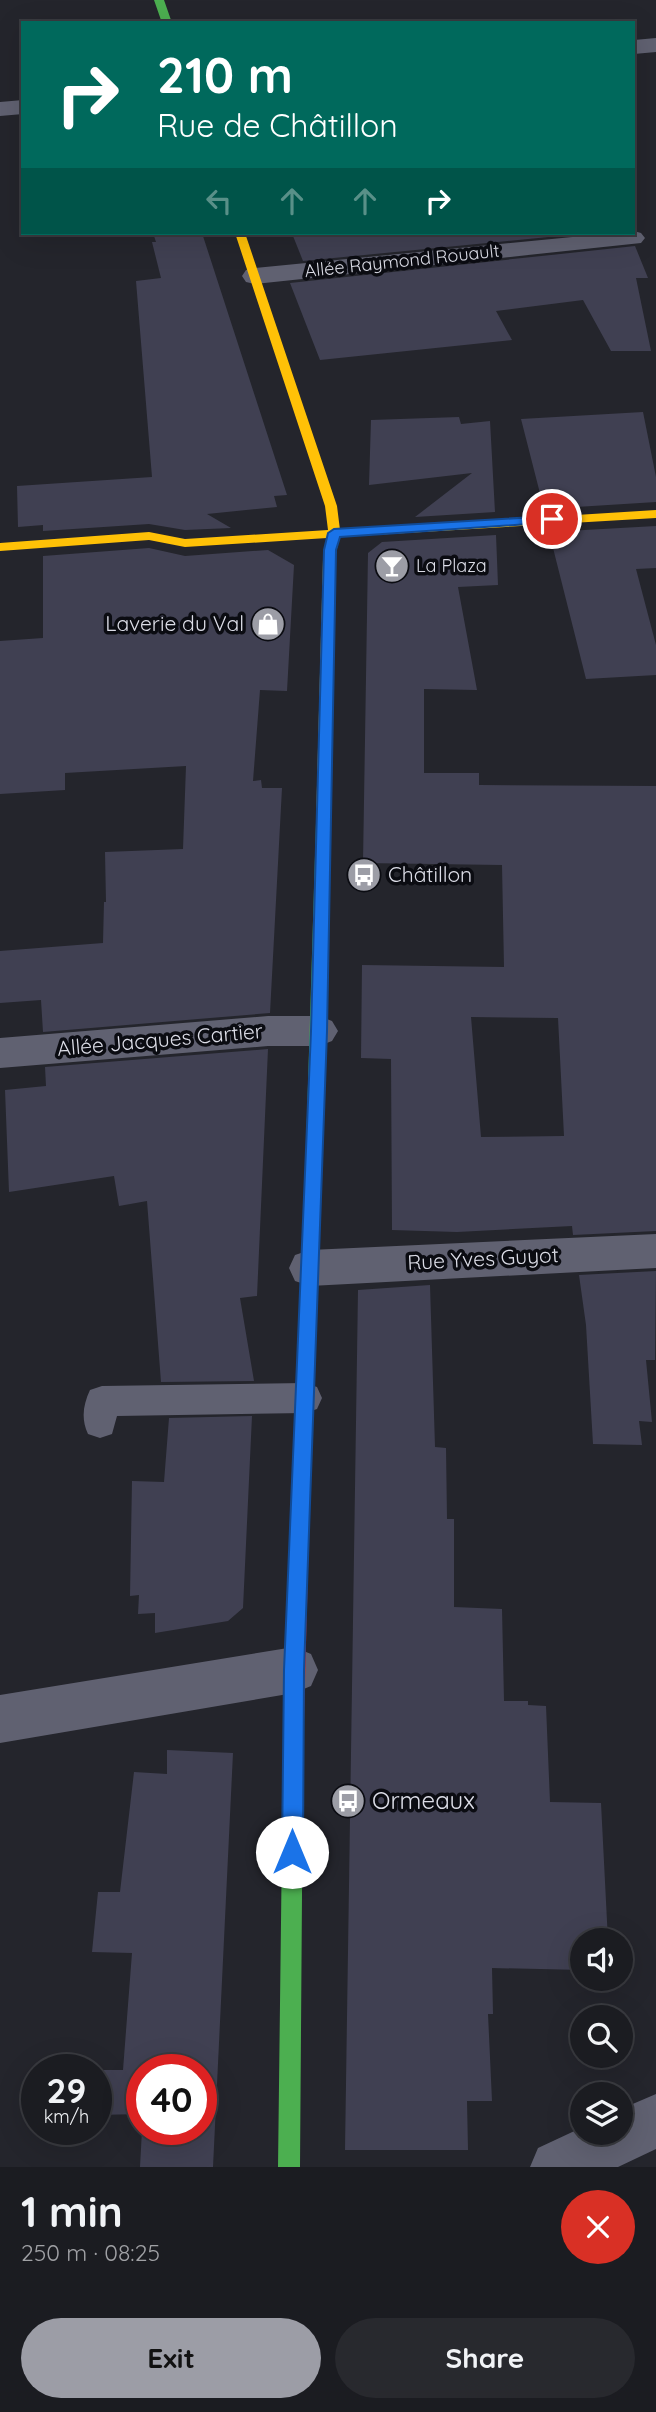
<!DOCTYPE html>
<meta charset="utf-8">
<style>
:root{--surface:#1b1c21;--page:#28292e;--text:#f1f3f6;--muted:#a0a1a5;--line:#393a3f;--accent:#9c9da6}
body{margin:0;font-family:Quicksand,sans-serif;background:var(--page);color:var(--text);height:100vh;display:flex;flex-direction:column;font-size:26px;white-space:nowrap}
*{box-sizing:border-box;margin:0}
p{font-size:23px;color:var(--muted)}
.icon{flex:none;width:38px;height:38px;fill:none;stroke:currentColor;stroke-width:2;stroke-linecap:round;stroke-linejoin:round}
.map{position:relative;height:2167px;overflow:hidden}
.drawer{display:flex;flex-direction:column;background:var(--surface);flex:1}
.drawer>*{flex:none}
.banner{position:absolute;left:21px;top:21px;width:614px;height:214px;border-radius:0px;box-shadow:0 7px 28px #0002,0 0 0 2px var(--line);background:#00695c;color:#fff;overflow:hidden}
.controls{position:absolute;left:570px;top:1928px;display:grid;gap:14px}
.controls a{display:grid;place-items:center;width:63px;height:63px;border-radius:50%;background:var(--surface);box-shadow:0 7px 28px #0002,0 0 0 2px var(--line);font-size:35px}
.speed{position:absolute;left:21px;top:2054px;display:flex;gap:14px;font-size:35px;font-weight:700;text-align:center}
.speed>*{display:grid;place-content:center;width:91px;height:91px;border-radius:50%;background:var(--surface);box-shadow:0 7px 28px #0002,0 0 0 2px var(--line);line-height:1}
.speed small{font-size:18px;font-weight:400}
.speed .limit{border:10px solid #d22;background:#fff;color:#111}
.pin{position:absolute;display:grid;place-items:center;width:60px;height:60px;color:#fff;margin:-30px;border:4px solid #fff;border-radius:50%;box-shadow:0 2px 7px #0007}
.me{position:absolute;width:77px;margin:-38px;rotate:0deg;stroke-linejoin:round;filter:drop-shadow(0 0 5px #0008)}
.turn{display:flex;align-items:center;gap:24px;height:147px;padding:0 21px;font-size:32px}
.turn .icon{width:91px;height:91px;stroke-width:2.5}
.turn b{display:block;font-size:49px;line-height:60px}
.lanes{display:flex;align-items:center;height:66px;padding:0 21px;background:#0003;justify-content:center;gap:35px;direction:ltr}
.lanes .off{opacity:.35}
.round{display:grid;place-items:center;flex:none;width:74px;height:74px;border-radius:37px;background:var(--page)}
.headline{display:flex;align-items:center;justify-content:space-between;height:119px;padding:0 21px}
h1{font-size:42px;font-weight:700;line-height:52px}
.cta{display:flex;gap:14px;margin-top:auto;padding:14px 21px}
.cta a{flex:1;height:80px;border-radius:42px;background:var(--accent);color:#111;font-size:28px;font-weight:700;line-height:80px;text-align:center}
.cta a+a{background:var(--page);color:var(--text)}
.map>svg:first-child{display:block}
</style>
<div class="map">
<svg width="656" height="2167" viewBox="0 0 656 2167">
<rect width="100%" height="100%" fill="#24252c"/>
<!-- building -->
<path fill="#404052" fill-rule="evenodd" d="M153,233H202L287,495L274,496L277,507L207,514L231,528L185,530L149,524L43,531V525L18,527L17,486L152,477L136,281L161,278L152,242H156Z
M322,233H589L303,261L293,236Z
M635,246L648,278H636L651,351H611L583,300L496,311L512,340L320,360L290,283Z
M643,412L656,477V502L544,509L521,419Z
M459,417L461,424L490,421L495,512L415,517L472,473L369,485L371,420Z
M656,526V568L636,569L656,645V675L586,679L549,532Z
M496,535L498,585L458,587L477,690L424,689V773H479V785L656,786V1231L573,1235L572,1226L457,1232L392,1230L391,1059L361,1058L362,965L504,967L502,865L363,863L368,553L382,542ZM471,1017L558,1018L564,1136L481,1137Z
M149,548L185,556L268,550L294,565L287,691L260,690L253,781L261,780L262,788H282L270,1013L43,1032L41,1000L0,1003V951L103,943L104,902H106L105,852L183,849L186,766L65,773V790L0,794V641L43,638V556Z
M268,1049L257,1296L240,1298L254,1381L161,1382L147,1201L119,1206L114,1176L9,1192L5,1090L46,1086L45,1067Z
M656,1271L655,1360H646L652,1422L639,1421L642,1445L593,1444L586,1325L579,1275Z
M430,1285L435,1447L446,1448L447,1519H454V1607L502,1609L504,1701H528V1705L546,1706L550,1802L601,1803L608,1941H583V1970L492,1968L493,2014H488L492,2101H467L468,2150H345L358,1290Z
M252,1416L243,1608L228,1621L155,1633V1613L138,1614L139,1595L130,1596L132,1481L164,1482L169,1418Z
M167,1750L233,1753L213,2167H140L142,2130H201V2070H142V2114L96,2115V2070H123L132,1953L92,1952L98,1892H120L134,1772L167,1774Z"/>
<g fill="none" stroke-linecap="round" stroke-linejoin="round">
<!-- lane -->
<path fill="#606171" fill-rule="evenodd" d="M305,1383L317,1387L322,1398L317,1409L305,1413L117,1416L112,1434L100,1438L88,1434C81,1419 83,1405 90,1390L102,1386Z"/>
<!-- street -->
<path fill="#606171" fill-rule="evenodd" d="M656,38V52L634,54V40Z
M23,100V114L0,116V102Z
M634,231L641,233L645,238L641,243L255,284L246,282L242,276L246,270L255,268Z
M268,1016H319L332,1021L338,1031L332,1041L319,1046H268L0,1068V1038Z
M656,1234V1268L310,1286L295,1281L289,1268L295,1255L310,1250Z
M294,1647L311,1654L318,1670L311,1686L294,1693L0,1743V1695Z
M656,2094V2149L618,2167H530L538,2148L583,2127V2133H621V2109Z"/>
<!-- fast -->
<path fill="#4caf50" fill-rule="evenodd" d="M154,0H164L172,23H162Z
M323,818L330,823L320,1214L318,1219L312,1221L306,1219L304,1214L316,823Z
M293,1749L300,1752L303,1759L300,2167H278L283,1759L286,1752Z"/>
<!-- slow -->
<path fill="#ffc107" fill-rule="evenodd" d="M235,233H245L337,506L340,530L656,510V518L339,537L335,560L330,823L323,828L316,823L323,560L327,538L185,547L149,540L0,551V543L149,532L185,539L328,530L325,506Z
M312,1207L318,1209L320,1214L310,1494L307,1500L301,1502L295,1500L292,1494L304,1214L306,1209Z"/>
<!-- jam -->
<path fill="#c62828" fill-rule="evenodd" d="M301,1486L307,1488L310,1494L303,1759L300,1766L293,1769L286,1766L283,1759L292,1494L295,1488Z"/>
</g>
<!-- route -->
<path fill="#1a73e8" stroke="#114b97" stroke-width="2" d="M552,516L557,517V522L340,537L336,550L327,1031L304,1670L303,1852L300,1859L292,1862L285,1859L282,1852L284,1670L311,1031L324,550L328,533L334,529Z"/>
<!-- icons -->
<defs>
<g id="bar-disc" transform="scale(1.75)"><circle r="9.5" fill="#9c9da6" stroke="#0b0c12"/><path d="M-6-5H6L.8 .8V4.5H3.5V6h-7V4.5H-.8V.8Z" fill="#fff"/></g>
<g id="shop-disc" transform="scale(1.75)"><circle r="9.5" fill="#9c9da6" stroke="#0b0c12"/><path d="M-5-2.5h2.3a2.7 3.5 0 0 1 5.4 0H5L5.5 6h-11ZM-1.5-2.5h3a1.5 2.3 0 0 0-3 0Z" fill="#fff"/></g>
<g id="bus-disc" transform="scale(1.75)"><circle r="9.5" fill="#9c9da6" stroke="#0b0c12"/><path d="M-5-6H5V4H4V6H2V4H-2V6H-4V4H-5ZM-3.5-4V0h7V-4ZM-3.5 1.2v1.5H-2V1.2ZM2 1.2v1.5H3.5V1.2Z" fill="#fff"/></g>
</defs>
<g fill-rule="evenodd">
<use href="#bar-disc" x="392" y="566"/>
<use href="#shop-disc" x="268" y="624"/>
<use href="#bus-disc" x="364" y="875"/>
<use href="#bus-disc" x="348" y="1801"/>
</g>
<g text-anchor="middle" stroke-width="7" stroke-linejoin="round" paint-order="stroke">
<!-- far-street labels -->
<g font-size="18" fill="#dcdde7" stroke="#0b0c12">
<text transform="translate(402 261) rotate(-6)" y="6">Allée Raymond Rouault</text>
</g>
<!-- far-poi labels -->
<g font-size="18" fill="#dcdde7" stroke="#0b0c12" text-anchor="start">
<text x="416" y="572">La Plaza</text>
</g>
<!-- poi labels -->
<g font-size="21" fill="#dcdde7" stroke="#0b0c12" text-anchor="end">
<text x="244" y="631">Laverie du Val</text>
<text x="388" y="882" text-anchor="start">Châtillon</text>
</g>
<!-- street labels -->
<g font-size="21" fill="#dcdde7" stroke="#0b0c12">
<text transform="translate(160 1040) rotate(-5)" y="7">Allée Jacques Cartier</text>
<text transform="translate(483 1259) rotate(-3)" y="7">Rue Yves Guyot</text>
</g>
<!-- near-poi labels -->
<g font-size="24" fill="#dcdde7" stroke="#0b0c12" text-anchor="start">
<text x="372" y="1809">Ormeaux</text>
</g>
</g>
</svg>
<div class="controls">
<a><svg class="icon" aria-label="sound" viewBox="0 0 24 24"><path d="M4 9h4l5-4v14l-5-4H4zM17 9q2 3 0 6"/></svg></a>
<a><svg class="icon" aria-label="search" viewBox="0 0 24 24"><circle cx="10" cy="10" r="6"/><path d="M15 15l6 6"/></svg></a>
<a><svg class="icon" aria-label="layers" viewBox="0 0 24 24"><path d="M12 4l9 5-9 5-9-5zM3 14l9 5 9-5"/></svg></a>
</div>
<div class="speed"><div>29<small>km/h</small></div><div class="limit">40</div></div>
<div class="pin" style="left:552px;top:519px;background:#d93025"><svg class="icon" aria-label="arrive" viewBox="0 0 24 24"><path d="M6 21V4h12l-3 4 3 4H6"/></svg></div>
<svg class="me" style="left:292px;top:1852px" viewBox="-20 -20 40 40"><circle r="19" fill="#fff"/><path d="M0-13L10 11 0 6-10 11z" fill="#1a73e8"/></svg>
<div class="banner">
<div class="turn"><svg class="icon" aria-label="right" viewBox="0 0 24 24"><path d="M7 20v-9h11M14 6l5 5-5 5"/></svg><div><b>210 m</b>Rue de Châtillon</div></div>
<div class="lanes"><svg class="icon off" aria-label="left" viewBox="0 0 24 24"><path d="M17 20v-9H6M10 6l-5 5 5 5"/></svg><svg class="icon off" aria-label="ahead" viewBox="0 0 24 24"><path d="M12 20V5M6 11l6-6 6 6"/></svg><svg class="icon off" aria-label="ahead" viewBox="0 0 24 24"><path d="M12 20V5M6 11l6-6 6 6"/></svg><svg class="icon" aria-label="right" viewBox="0 0 24 24"><path d="M7 20v-9h11M14 6l5 5-5 5"/></svg></div>
</div>
</div>
<section class="drawer">
<div class="headline"><div><h1>1 min</h1><p>250 m · 08:25</p></div><a class="round" style="background:#d93025;color:#fff"><svg class="icon" aria-label="close" viewBox="0 0 24 24"><path d="M6 6l12 12M18 6L6 18"/></svg></a></div>
<div class="cta"><a>Exit</a><a>Share</a></div>
</section>
